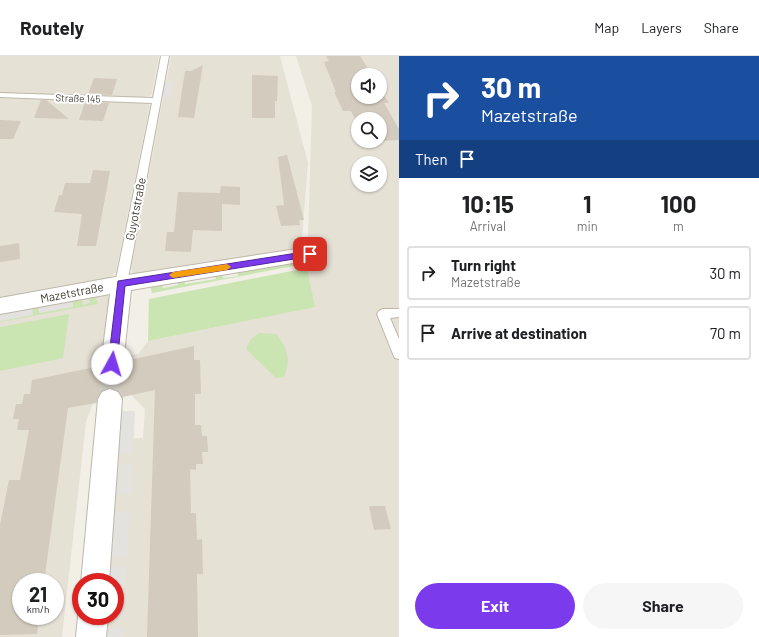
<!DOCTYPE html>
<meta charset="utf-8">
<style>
:root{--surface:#fff;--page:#f6f6f6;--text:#202124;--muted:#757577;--line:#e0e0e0;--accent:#7c3aed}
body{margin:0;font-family:Barlow,sans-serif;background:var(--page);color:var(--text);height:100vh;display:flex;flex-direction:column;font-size:15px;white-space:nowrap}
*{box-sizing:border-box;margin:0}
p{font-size:13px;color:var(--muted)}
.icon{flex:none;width:22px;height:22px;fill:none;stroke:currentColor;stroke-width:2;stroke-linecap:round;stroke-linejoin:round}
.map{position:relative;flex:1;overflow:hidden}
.sheet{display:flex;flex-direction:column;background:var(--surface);width:360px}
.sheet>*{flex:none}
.top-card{background:#1a4fa0;color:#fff;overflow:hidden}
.tools{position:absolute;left:351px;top:12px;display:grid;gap:8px}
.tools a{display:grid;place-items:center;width:36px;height:36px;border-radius:50%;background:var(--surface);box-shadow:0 1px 3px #0004;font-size:20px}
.speed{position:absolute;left:12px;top:517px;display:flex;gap:8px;font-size:20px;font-weight:700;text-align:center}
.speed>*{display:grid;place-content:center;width:52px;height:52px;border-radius:50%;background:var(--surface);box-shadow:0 1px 3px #0004;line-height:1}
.speed small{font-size:10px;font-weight:400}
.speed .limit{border:6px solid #d22;background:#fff;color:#111}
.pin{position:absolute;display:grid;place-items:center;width:34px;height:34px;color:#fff;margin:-17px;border-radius:8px;box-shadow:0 2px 6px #0006}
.me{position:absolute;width:44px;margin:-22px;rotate:6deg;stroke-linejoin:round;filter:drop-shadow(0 0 3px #0008)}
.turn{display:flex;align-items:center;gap:14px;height:84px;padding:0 16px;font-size:18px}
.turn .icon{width:52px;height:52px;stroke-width:2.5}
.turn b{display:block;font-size:28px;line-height:34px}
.then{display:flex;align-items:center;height:38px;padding:0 16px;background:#0003;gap:8px;font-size:15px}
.eta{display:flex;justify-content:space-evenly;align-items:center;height:68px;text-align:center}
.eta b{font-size:24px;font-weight:700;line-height:28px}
.button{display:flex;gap:8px;margin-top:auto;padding:8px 16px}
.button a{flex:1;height:46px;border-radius:24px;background:var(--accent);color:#fff;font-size:16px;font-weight:700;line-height:46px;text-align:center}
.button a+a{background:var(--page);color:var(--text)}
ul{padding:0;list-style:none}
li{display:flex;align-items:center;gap:12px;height:54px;margin:0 8px 6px;padding:0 8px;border:2px solid var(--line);border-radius:4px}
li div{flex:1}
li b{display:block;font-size:15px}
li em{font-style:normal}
header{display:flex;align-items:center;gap:24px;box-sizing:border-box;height:56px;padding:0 20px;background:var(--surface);border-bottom:1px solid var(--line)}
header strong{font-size:19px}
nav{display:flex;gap:22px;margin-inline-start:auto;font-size:14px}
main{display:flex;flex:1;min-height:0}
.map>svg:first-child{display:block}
</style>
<header>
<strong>Routely</strong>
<nav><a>Map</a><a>Layers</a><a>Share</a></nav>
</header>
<main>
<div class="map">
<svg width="399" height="581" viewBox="0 0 399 581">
<rect width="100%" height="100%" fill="#f2efe7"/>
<!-- residential -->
<path fill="#e6e1d5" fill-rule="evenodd" d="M0,0H159L152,37L151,39L143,42L0,37Z
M171,0H280L308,107L301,193L138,219L133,217L131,211Z
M296,0H399V581H104L105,560H115V526H108L118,383L143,382L145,353L131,339L93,347L86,366L62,581H0V255L101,236L107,239L112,244L105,305L138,298L148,285L314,251L307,212L312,50ZM358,19H380V41H358ZM358,63H380V85H358ZM358,107H380V129H358ZM21,526H55V560H21Z
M0,42L146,47L150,49L116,216L110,222L0,243Z"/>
<!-- green -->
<path fill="#cae4b2" d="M297,207L299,209L152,237L150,230L162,228L163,232L178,229L177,226L184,225L185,228L216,223L215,220L222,218L223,222L238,220L237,216Z
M307,212L315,251L148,285L149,243Z
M95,237L98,248L0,266V265L32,259V249L38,247L40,257L73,251L72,241L81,239L83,249L90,247L88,238Z
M69,258L63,302L0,315V271Z
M259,277L276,278C288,292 291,304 284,321L276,322L246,293L251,283Z"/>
<!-- parking -->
<path fill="#e3e2de" d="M164,26H174L171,41H161Z
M72,241L73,251L39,257L38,247Z
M32,249L33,259L0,265V255Z
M120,355H135L133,398L117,399Z
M116,408H132L131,438L114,439Z
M113,455H130L127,501H109Z
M109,511H126L123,561H105L115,560V526H108Z
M105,571L123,572V581H104Z"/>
<!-- building -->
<path fill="#d3cbbd" d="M326,0H360L372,19H358V41H380V33L389,47H384L399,73V84L380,85V63H358V69L351,55H343L334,36H336L324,6L329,5Z
M203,9L194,62L178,61L185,15H191Z
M252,19L278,20L277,45H275V62H252Z
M94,22L117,23L112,39L88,38Z
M41,44H46L69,63L34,62Z
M85,46L109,47L103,65L79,64Z
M0,64L21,65L13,83H0Z
M287,99L304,164H299L300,169L281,170L276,150L284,149L278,101Z
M93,114L110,115L96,190H77L82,158L54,156L59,139H62L65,127H90Z
M221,130L240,131V149L222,148V175L193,174L191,196L165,195L167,176H174L178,136L220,137Z
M19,187L20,203L0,206V190Z
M194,290V304H200L201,338H195V369H201L202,380H207L208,396H202L203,408H196V414L190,413L191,457H196L197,484L202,483L203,518H197L198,581H147L155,334L122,341L119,335L111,332L101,335L96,347L68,352L44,526H21V560H40L37,578L0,579V469L9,424H20L29,374H17L19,363H13L16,348H22L24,338H30L32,324L100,310L104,316L112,318L121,316L125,305Z
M369,450H385L391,473L374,474Z"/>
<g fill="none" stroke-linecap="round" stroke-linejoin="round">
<!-- minor-tunnel-far1 -->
<path stroke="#cfccc4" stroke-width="20" stroke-dasharray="20 10" stroke-linecap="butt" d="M110,334L112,308"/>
<!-- minor-tunnel -->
<path stroke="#cfccc4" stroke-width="26" stroke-dasharray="26 14" stroke-linecap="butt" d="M110,343L111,333"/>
<!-- service casing -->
<g stroke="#bdb7aa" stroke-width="2">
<path id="service" d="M161,0H169L127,228L125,231L121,232L117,231L115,228L152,47L0,41V37L153,42Z
M383,253H399V261L390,262L399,283V303L395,302L393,298L377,258L379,255Z"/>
</g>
<!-- minor casing -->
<g stroke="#bdb7aa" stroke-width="2">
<path id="minor" d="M310,191L317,193L320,198L317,203L131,234L123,308L120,315L112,317L104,315L101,308L110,238L0,258V242L121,220Z
M110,333L118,336L122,343L109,526L81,527L98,343L102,336Z
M81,553V560H108L106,581H76L78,560Z"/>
</g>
<!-- service -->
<use href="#service" fill="#fff" fill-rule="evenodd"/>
<!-- minor -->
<use href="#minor" fill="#fff" fill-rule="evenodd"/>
</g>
<!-- route -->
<path fill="#7c3aed" stroke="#51269a" d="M310,195L314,198L313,200L125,230L117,308L116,310H109L108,308L118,225Z"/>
<!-- slow -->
<path fill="#f59e0b" d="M227,208L231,211L227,214L173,222L169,219L173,216Z"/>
<g text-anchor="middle" stroke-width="4" stroke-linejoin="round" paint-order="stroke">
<!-- far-street labels -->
<g font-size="10" fill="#444036" stroke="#fff">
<text transform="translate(78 42) rotate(2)" y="4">Straße 145</text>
</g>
<!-- street labels -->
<g font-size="12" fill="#444036" stroke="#fff">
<text transform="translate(136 153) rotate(-79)" y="4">Guyotstraße</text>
<text transform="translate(72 237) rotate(-11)" y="4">Mazetstraße</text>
</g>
</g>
</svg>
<div class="tools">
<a><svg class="icon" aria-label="sound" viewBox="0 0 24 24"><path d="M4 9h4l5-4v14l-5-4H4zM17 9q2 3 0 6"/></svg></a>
<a><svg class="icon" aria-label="search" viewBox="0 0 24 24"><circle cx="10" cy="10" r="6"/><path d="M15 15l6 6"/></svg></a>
<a><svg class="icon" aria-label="layers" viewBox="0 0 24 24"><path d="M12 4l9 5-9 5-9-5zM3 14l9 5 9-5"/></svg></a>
</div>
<div class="speed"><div>21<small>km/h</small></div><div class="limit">30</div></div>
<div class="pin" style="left:310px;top:198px;background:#d93025"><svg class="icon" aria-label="arrive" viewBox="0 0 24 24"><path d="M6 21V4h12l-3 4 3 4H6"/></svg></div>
<svg class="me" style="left:112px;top:308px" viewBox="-20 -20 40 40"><circle r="19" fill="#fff"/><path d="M0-13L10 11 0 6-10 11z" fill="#7c3aed"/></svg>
</div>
<section class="sheet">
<div class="top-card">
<div class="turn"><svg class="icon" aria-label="right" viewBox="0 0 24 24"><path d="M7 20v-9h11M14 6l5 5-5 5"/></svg><div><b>30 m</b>Mazetstraße</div></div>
<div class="then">Then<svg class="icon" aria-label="arrive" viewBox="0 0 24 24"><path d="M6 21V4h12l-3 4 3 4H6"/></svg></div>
</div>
<div class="eta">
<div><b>10:15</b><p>Arrival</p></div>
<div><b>1</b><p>min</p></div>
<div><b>100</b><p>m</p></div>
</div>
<ul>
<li><svg class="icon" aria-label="right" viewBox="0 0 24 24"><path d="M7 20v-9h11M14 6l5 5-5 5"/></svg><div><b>Turn right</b><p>Mazetstraße</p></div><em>30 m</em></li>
<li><svg class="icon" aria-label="arrive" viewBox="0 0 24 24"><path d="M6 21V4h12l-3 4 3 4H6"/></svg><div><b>Arrive at destination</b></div><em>70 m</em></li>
</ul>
<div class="button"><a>Exit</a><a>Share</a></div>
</section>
</main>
